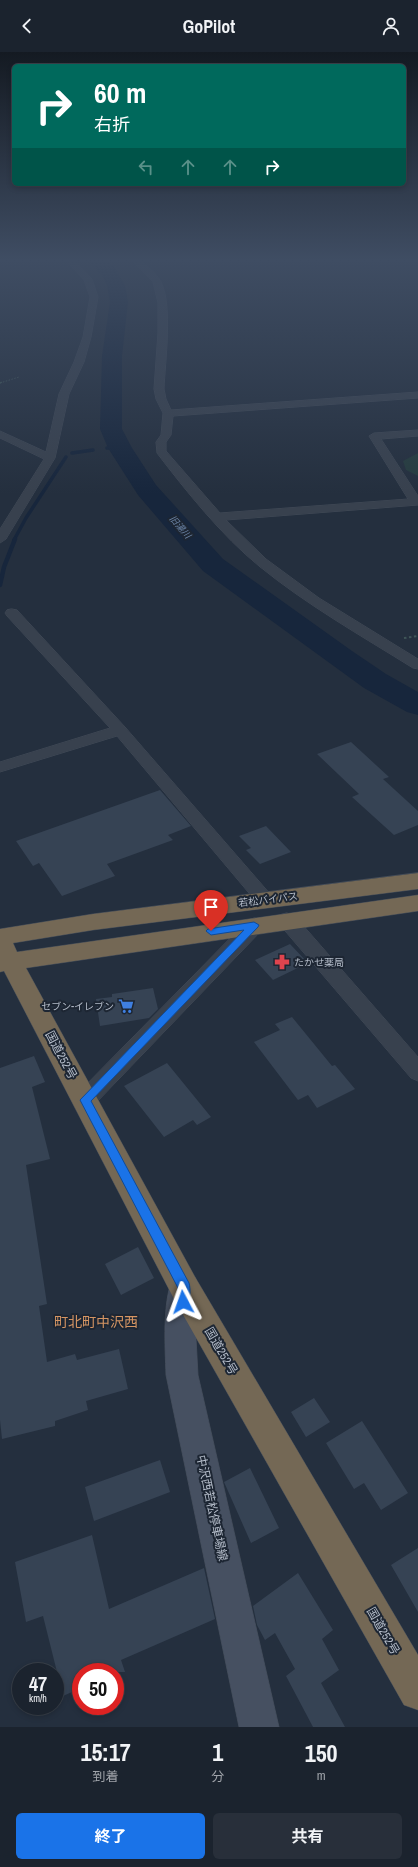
<!DOCTYPE html>
<html lang="ja">
<meta charset="utf-8">
<style>
:root{--surface:#1b232e;--page:#282f3a;--text:#f1f3f6;--muted:#a0a4aa;--line:#39404a;--accent:#1a73e8}
body{margin:0;font-family:"Archivo Narrow","Noto Sans JP",sans-serif;background:var(--page);color:var(--text);height:100vh;display:flex;flex-direction:column;font-size:15px;white-space:nowrap}
*{box-sizing:border-box;margin:0}
p{font-size:13px;color:var(--muted)}
.icon{flex:none;width:22px;height:22px;fill:none;stroke:currentColor;stroke-width:2;stroke-linecap:round;stroke-linejoin:round}
.map{position:relative;height:1675px;overflow:hidden}
.panel{display:flex;flex-direction:column;background:var(--surface);flex:1}
.panel>*{flex:none}
.top-card{position:absolute;left:12px;top:12px;width:394px;height:122px;border-radius:6px;box-shadow:0 2px 6px #0003,0 0 0 1px var(--line);background:#00695c;color:#fff;overflow:hidden}
.speed{position:absolute;left:12px;top:1611px;display:flex;gap:8px;font-size:20px;font-weight:700;text-align:center}
.speed>*{display:grid;place-content:center;width:52px;height:52px;border-radius:50%;background:var(--surface);box-shadow:0 2px 6px #0003,0 0 0 1px var(--line);line-height:1}
.speed small{font-size:10px;font-weight:400}
.speed .limit{border:6px solid #d22;background:#fff;color:#111}
.pin{position:absolute;display:grid;place-items:center;width:34px;height:34px;color:#fff;margin:-41px -17px;border-radius:50% 50% 50% 0;rotate:-45deg;box-shadow:0 0 4px #0007}
.pin .icon{rotate:45deg}
.me{position:absolute;width:44px;margin:-22px;rotate:356deg;stroke-linejoin:round;filter:drop-shadow(0 0 3px #0008)}
.turn{display:flex;align-items:center;gap:14px;height:84px;padding:0 16px;font-size:18px}
.turn .icon{width:52px;height:52px;stroke-width:2.5}
.turn b{display:block;font-size:28px;line-height:34px}
.lanes{display:flex;align-items:center;height:38px;padding:0 16px;background:#0003;justify-content:center;gap:20px;direction:ltr}
.lanes .off{opacity:.35}
.eta{display:flex;justify-content:space-evenly;align-items:center;height:68px;text-align:center}
.eta b{font-size:24px;font-weight:700;line-height:28px}
.action{display:flex;gap:8px;margin-top:auto;padding:8px 16px}
.action a{flex:1;height:46px;border-radius:6px;background:var(--accent);color:#fff;font-size:16px;font-weight:700;line-height:46px;text-align:center}
.action a+a{background:var(--page);color:var(--text)}
header{display:flex;justify-content:space-between;align-items:center;height:52px;padding:0 16px;background:var(--surface);font-size:18px;font-weight:700}
.map>svg:first-child{display:block}
</style>
<header><svg class="icon" aria-label="back" viewBox="0 0 24 24"><path d="M15 5l-7 7 7 7"/></svg>GoPilot<svg class="icon" aria-label="person" viewBox="0 0 24 24"><circle cx="12" cy="8" r="4"/><path d="M4 21q1-7 8-7t8 7"/></svg></header>
<div class="map">
<svg width="418" height="1675" viewBox="0 0 418 1675">
<rect width="100%" height="100%" fill="#242f3e"/>
<!-- green -->
<path fill="#263c3f" d="M418,401V424L406,418L403,409Z"/>
<g fill="none" stroke-linecap="round" stroke-linejoin="round">
<!-- stream-far1 -->
<path stroke="#17263c" stroke-width="3.5" d="M107,396L119,395
M72,401L93,398
M14,488L26,466L66,405"/>
<!-- stream -->
<path stroke="#17263c" stroke-width="4.5" d="M0,533L4,515L15,487"/>
<!-- river -->
<path fill="#17263c" fill-rule="evenodd" d="M87,208H105L114,215L125,233L128,250L122,304V377L132,396L156,433L223,507L352,599L386,622L418,640V663L407,660L364,636L203,519L138,443L108,396L100,377L102,304L110,250L107,233L101,222Z"/>
</g>
<!-- building -->
<path fill="#364354" d="M351,690L389,725L383,727L418,759V773L394,783L352,745L359,742L317,702Z
M160,738L191,774L168,783L173,788L107,812L115,824L62,844L39,811L33,814L16,789Z
M266,774L291,800L260,812L246,798L251,796L239,784Z
M290,892L308,911L273,928L255,908Z
M153,936L158,957L149,966L100,974L96,947L112,945V942Z
M292,965L332,1014L335,1013L355,1037L317,1056L308,1043L298,1048L254,990L280,978L275,972Z
M34,1004L45,1030L32,1035L50,1107L26,1113L47,1252L39,1254L47,1310L75,1302L77,1308L119,1297L128,1337L86,1349L88,1358L55,1369V1374L2,1387L0,1368V1016Z
M167,1011L211,1065L197,1073L193,1068L164,1085L124,1034Z
M138,1195L154,1226L121,1243L105,1212Z
M314,1346L330,1370L306,1385L291,1360Z
M362,1369L408,1441L381,1458L364,1431L354,1437L326,1391Z
M160,1408L170,1440L94,1469L85,1435Z
M250,1416L279,1476L251,1491L224,1430Z
M92,1483L109,1557L204,1516L215,1567L121,1608L125,1620H81V1636L63,1644L43,1564L26,1570L15,1510Z
M418,1496V1560L391,1513Z
M298,1521L333,1578L322,1587L339,1618L321,1631L345,1675H313L286,1624L295,1617L275,1581L265,1588L257,1573L253,1554Z"/>
<g fill="none" stroke-linecap="round" stroke-linejoin="round">
<!-- street casing -->
<g stroke="#414a57" stroke-width="1">
<path id="street" d="M66,208H74L92,227L98,245L91,285L84,310L69,342L55,406L6,487L0,491V477L44,407L0,386V379L46,400L59,342L74,310L83,285L90,245L84,228Z
M132,208H140C148,214 156,221 161,230C173,254 165,310 164,337L166,347L171,358L418,340V346L173,364L171,383L166,390V399L220,461L408,447L369,384L374,381L418,378V384L381,387L418,444V453L226,468L266,507L319,546L418,607V617L413,616C360,583 307,553 259,514C222,484 186,439 157,401L156,390L161,383L163,361L156,347L154,337L158,281V251L153,230Z
M12,557L17,558L125,675L271,843L274,848L271,853L265,854L259,853L117,684L0,720V710L110,676L7,564L5,561L7,558Z
M287,861L294,863L418,1005V1029L411,1026L280,873L278,868L280,863Z
M255,866L262,868L264,873L262,878L93,1054L85,1057L77,1054L74,1048L77,1042L248,868Z"/>
</g>
<!-- secondary casing -->
<g stroke="#414a57" stroke-width="1">
<path id="secondary" d="M184,1221L195,1225L199,1235L196,1286L198,1323L279,1675H239L166,1323C165,1294 162,1251 173,1225Z"/>
</g>
<!-- highway casing -->
<g stroke="#434c59" stroke-width="1">
<path id="highway" d="M418,821V837L93,878L13,891L17,900L418,843V859L26,916L195,1225L418,1603V1658L404,1653L173,1245L4,919L0,920V877L93,862Z"/>
</g>
<!-- path-far2 -->
<path stroke="#3f5557" stroke-width="1" stroke-dasharray="1.5 1.5" stroke-linecap="butt" d="M0,331L19,325"/>
<!-- path-far1 -->
<path stroke="#3f5557" stroke-width="1.5" stroke-dasharray="2 2" stroke-linecap="butt" d="M0,331L2,330"/>
<!-- path -->
<path stroke="#3f5557" stroke-width="2" stroke-dasharray="2.5 2.5" stroke-linecap="butt" d="M404,586L418,584"/>
<!-- street -->
<use href="#street" fill="#38414e" fill-rule="evenodd"/>
<!-- secondary -->
<use href="#secondary" fill="#465061" fill-rule="evenodd"/>
<!-- highway -->
<use href="#highway" fill="#746855" fill-rule="evenodd"/>
</g>
<!-- sky -->
<linearGradient id="sky" x2="0" y2="1"><stop stop-color="#141a22"/><stop offset="0.47" stop-color="#3f4d63"/><stop offset="1" stop-color="#3f4d63" stop-opacity="0"/></linearGradient>
<rect width="418" height="442" fill="url(#sky)"/>
<!-- route -->
<path fill="#1a73e8" stroke="#114b97" d="M254,870L259,873L258,875L91,1049L189,1231C191,1238 190,1248 187,1255L183,1256L179,1255L177,1250L178,1236L80,1048L244,878L211,883L206,879L208,877Z"/>
<!-- icons -->
<defs>
<g id="pharmacy-bare" transform="scale(1.2)"><path d="M-2-6h4v4h4v4h-4v4h-4v-4h-4v-4h4Z" fill="#e0444e" stroke="#1d2633" stroke-width="2.5" paint-order="stroke"/></g>
<g id="supermarket-bare" transform="scale(1.2)"><path d="M-6-5.5h2.5l.6 2H6L4.5 2H-2.5L-4.4-4H-6ZM-1.5 3.2a1.3 1.3 0 1 0 .1 0ZM3 3.2a1.3 1.3 0 1 0 .1 0Z" fill="#3f7fe0" stroke="#1d2633" stroke-width="2.5" paint-order="stroke"/></g>
</defs>
<g fill-rule="evenodd">
<use href="#pharmacy-bare" x="282" y="910"/>
<use href="#supermarket-bare" x="126" y="954"/>
</g>
<g text-anchor="middle" stroke-width="4" stroke-linejoin="round" paint-order="stroke">
<!-- far-water labels -->
<g font-size="9" font-style="italic" fill="#6d86a8" stroke="#1d2633">
<text transform="translate(180 475) rotate(49)" y="3">旧湯川</text>
</g>
<!-- street labels -->
<g font-size="10" fill="#b4bcc9" stroke="#1d2633">
<text transform="translate(268 847) rotate(-7)" y="4">若松バイパス</text>
</g>
<!-- poi labels -->
<g font-size="10" fill="#b4bcc9" stroke="#1d2633" text-anchor="start">
<text x="294" y="914">たかせ薬局</text>
<text x="114" y="958" text-anchor="end">セブン-イレブン</text>
</g>
<!-- near-street labels -->
<g font-size="12" fill="#b4bcc9" stroke="#1d2633">
<text transform="translate(61 1003) rotate(62)" y="4">国道252号</text>
<text transform="translate(221 1299) rotate(60)" y="4">国道252号</text>
<text transform="translate(212 1456) rotate(78)" y="4">中沢西若松停車場線</text>
<text transform="translate(383 1579) rotate(60)" y="4">国道252号</text>
</g>
<!-- near-quarter labels -->
<g font-size="14" fill="#d59563" stroke="#1d2633">
<text x="96" y="1275">町北町中沢西</text>
</g>
</g>
</svg>
<div class="speed"><div>47<small>km/h</small></div><div class="limit">50</div></div>
<div class="pin" style="left:211px;top:879px;background:#d93025"><svg class="icon" aria-label="arrive" viewBox="0 0 24 24"><path d="M6 21V4h12l-3 4 3 4H6"/></svg></div>
<svg class="me" style="left:183px;top:1250px" viewBox="-20 -20 40 40"><path d="M0-17L14 15 0 8-14 15z" fill="#1a73e8" stroke="#fff" stroke-width="4"/></svg>
<div class="top-card">
<div class="turn"><svg class="icon" aria-label="right" viewBox="0 0 24 24"><path d="M7 20v-9h11M14 6l5 5-5 5"/></svg><div><b>60 m</b>右折</div></div>
<div class="lanes"><svg class="icon off" aria-label="left" viewBox="0 0 24 24"><path d="M17 20v-9H6M10 6l-5 5 5 5"/></svg><svg class="icon off" aria-label="ahead" viewBox="0 0 24 24"><path d="M12 20V5M6 11l6-6 6 6"/></svg><svg class="icon off" aria-label="ahead" viewBox="0 0 24 24"><path d="M12 20V5M6 11l6-6 6 6"/></svg><svg class="icon" aria-label="right" viewBox="0 0 24 24"><path d="M7 20v-9h11M14 6l5 5-5 5"/></svg></div>
</div>
</div>
<section class="panel">
<div class="eta">
<div><b>15:17</b><p>到着</p></div>
<div><b>1</b><p>分</p></div>
<div><b>150</b><p>m</p></div>
</div>
<div class="action"><a>終了</a><a>共有</a></div>
</section>
